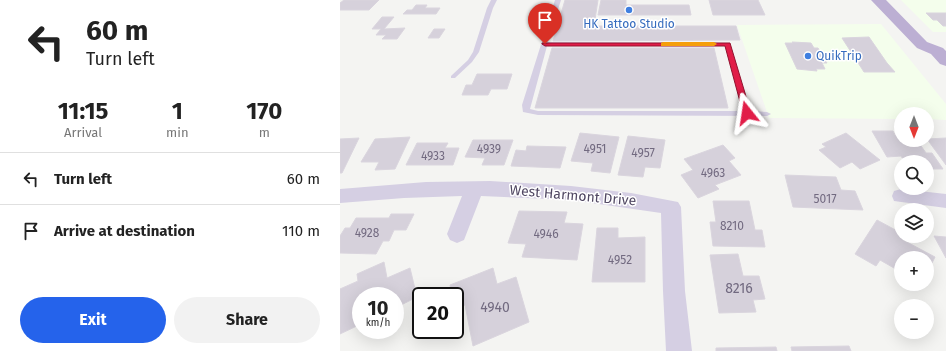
<!DOCTYPE html>
<meta charset="utf-8">
<style>
:root{--surface:#fff;--page:#f2f2f2;--text:#222;--muted:#767676;--line:#e0e0e0;--accent:#2563eb}
body{margin:0;font-family:"Fira Sans",sans-serif;background:var(--page);color:var(--text);height:100vh;display:flex;flex-direction:column;font-size:15px;white-space:nowrap}
*{box-sizing:border-box;margin:0}
p{font-size:13px;color:var(--muted)}
.icon{flex:none;width:22px;height:22px;fill:none;stroke:currentColor;stroke-width:2;stroke-linecap:round;stroke-linejoin:round}
.map{position:relative;flex:1;overflow:hidden}
.sheet{display:flex;flex-direction:column;background:var(--surface);width:340px}
.sheet>*{flex:none}
.top-card{background:#fff;color:var(--text);overflow:hidden}
.needle{width:26px;rotate:180deg}
.buttons{position:absolute;left:554px;top:107px;display:grid;gap:8px}
.buttons a{display:grid;place-items:center;width:40px;height:40px;border-radius:50%;background:var(--surface);box-shadow:0 4px 16px #0002;font-size:20px}
.speed{position:absolute;left:12px;top:287px;display:flex;gap:8px;font-size:20px;font-weight:700;text-align:center}
.speed>*{display:grid;place-content:center;width:52px;height:52px;border-radius:50%;background:var(--surface);box-shadow:0 4px 16px #0002;line-height:1}
.speed small{font-size:10px;font-weight:400}
.speed .limit{border:2px solid #111;border-radius:6px;background:#fff;color:#111}
.pin{position:absolute;display:grid;place-items:center;width:34px;height:34px;color:#fff;margin:-41px -17px;border-radius:50% 50% 50% 0;rotate:-45deg;box-shadow:0 0 4px #0007}
.pin .icon{rotate:45deg}
.me{position:absolute;width:44px;margin:-22px;rotate:345deg;stroke-linejoin:round;filter:drop-shadow(0 0 3px #0008)}
.turn{display:flex;align-items:center;gap:14px;height:84px;padding:0 20px;font-size:18px}
.turn .icon{width:52px;height:52px;stroke-width:2.5}
.turn b{display:block;font-size:28px;line-height:34px}
.eta{display:flex;justify-content:space-evenly;align-items:center;height:68px;text-align:center}
.eta b{font-size:24px;font-weight:700;line-height:28px}
.primary-button{display:flex;gap:8px;margin-top:auto;padding:8px 20px}
.primary-button a{flex:1;height:46px;border-radius:24px;background:var(--accent);color:#fff;font-size:16px;font-weight:700;line-height:46px;text-align:center}
.primary-button a+a{background:var(--page);color:var(--text)}
ul{padding:0;list-style:none}
li{display:flex;align-items:center;gap:12px;height:52px;padding:0 20px;border-top:1px solid var(--line)}
li div{flex:1}
li b{display:block;font-size:15px}
li em{font-style:normal}
main{display:flex;flex:1;min-height:0}
.map>svg:first-child{display:block}
</style>
<main>
<section class="sheet">
<div class="top-card">
<div class="turn"><svg class="icon" aria-label="left" viewBox="0 0 24 24"><path d="M17 20v-9H6M10 6l-5 5 5 5"/></svg><div><b>60 m</b>Turn left</div></div>
</div>
<div class="eta">
<div><b>11:15</b><p>Arrival</p></div>
<div><b>1</b><p>min</p></div>
<div><b>170</b><p>m</p></div>
</div>
<ul>
<li><svg class="icon" aria-label="left" viewBox="0 0 24 24"><path d="M17 20v-9H6M10 6l-5 5 5 5"/></svg><div><b>Turn left</b></div><em>60 m</em></li>
<li><svg class="icon" aria-label="arrive" viewBox="0 0 24 24"><path d="M6 21V4h12l-3 4 3 4H6"/></svg><div><b>Arrive at destination</b></div><em>110 m</em></li>
</ul>
<div class="primary-button"><a>Exit</a><a>Share</a></div>
</section>
<div class="map">
<svg width="606" height="351" viewBox="0 0 606 351">
<rect width="100%" height="100%" fill="#f4f4f2"/>
<!-- commercial -->
<path fill="#f4feec" d="M561,0H606V32H593Z
M541,24L606,104V120L587,119V114H561V119L429,118L397,25Z"/>
<!-- building -->
<path fill="#d6d1db" stroke="#dad5de" d="M4,0H39L29,10H0V3Z
M225,0H258L254,26H396L400,40L213,41Z
M261,0H286V5H349L351,15H258Z
M369,0H418L425,15H373Z
M76,5H87L85,8H100L96,14H63L67,10H72Z
M586,13H606V26H603L597,20H593Z
M42,17H54L44,29L65,28L57,39H42L46,35H36L41,29H32Z
M94,29H105L99,38H88Z
M529,37L547,63L555,72H524L502,38Z
M452,42L471,43L474,48H478L480,51H482L487,60H485L487,63H482L485,69H476L477,71L457,69L445,43H453Z
M212,48H374L388,108H195Z
M137,74H172L167,89H151L148,95H122L126,85H132Z
M532,131H553L555,135H561V140H577L586,153H592L603,169H587V162H565L561,156L547,157Z
M240,133L279,137L270,173L251,171L253,163L231,161Z
M506,133L540,160L520,169L512,162L500,168L479,150L486,147L482,144Z
M288,136L325,140L320,168L305,167L303,177L278,175Z
M70,137L55,169L35,170L39,162H21L35,139Z
M19,138L2,173H0V139Z
M606,138V165L587,139Z
M133,140H173L164,165H142L145,158L125,157Z
M77,143H108L105,148H119L113,165H66Z
M383,145L395,158L389,161L401,175L375,185L379,189L358,198L341,175L353,170L344,159Z
M187,146L226,147L220,168L171,166L176,150L186,151Z
M445,175L496,177L501,190L515,191L523,210L453,207Z
M373,201H409L415,230H422L425,247L373,246L370,222H376Z
M179,211L227,212L224,223L243,224L237,260L182,257L186,244L168,243Z
M51,214H74L66,230H54L49,241H43L36,254L0,253V236L5,228H10L16,218H49Z
M537,220L561,233V236L567,237L565,241L595,257L587,273V258H561V272L540,260L536,266L515,254Z
M257,228H278V238L305,237V282H252Z
M594,236L606,237V258Z
M398,254L403,276H419L425,299L413,300L416,312L379,313L370,255Z
M44,262L47,278L70,268L77,297L55,308V296H21V324L0,334V289L18,281L17,274Z
M153,268L157,284L176,277L189,322L133,346L125,305L115,309V296H112L110,285Z
M509,346L511,351H452L451,347Z
M436,347L437,351H376V348Z"/>
<g fill="none" stroke-linecap="round" stroke-linejoin="round">
<!-- lane -->
<path fill="#d5cfe3" fill-rule="evenodd" d="M151,0H157L153,8L139,52L132,62L115,78H111V76L128,60L133,52L147,8Z
M215,0H221L208,42L390,43L410,111L427,112L431,114L427,116L198,115L183,112L182,105ZM207,46H385L403,111H198L190,109Z"/>
<!-- street -->
<path fill="#d5cfe3" fill-rule="evenodd" d="M150,181L231,186L291,193L338,202L341,207L345,291L352,351H326L323,291L321,213L231,200L141,196L124,240L117,243L110,240L107,234L122,196L64,198L0,203V189L86,182Z
M561,189L606,194V208L554,201L552,196L554,191Z"/>
<!-- primary -->
<path fill="#bcafd3" fill-rule="evenodd" d="M531,0H546L587,42L603,48L606,51V66L600,64L591,54L577,48Z"/>
</g>
<!-- route -->
<path fill="#e11d48" stroke="#92132f" d="M202,43H390L411,113L407,116L403,113L385,46H205L202,44Z"/>
<!-- slow -->
<path fill="#f59e0b" d="M323,42H374L377,44L374,46H321V43Z"/>
<!-- markers -->
<g fill="#3f7fe0" stroke="#fff" stroke-width="1.5">
<circle cx="289" cy="10" r="4"/>
<circle cx="468" cy="56" r="4"/>
</g>
<g text-anchor="middle" stroke-width="3" stroke-linejoin="round" paint-order="stroke">
<!-- far-shop labels -->
<g font-size="12" fill="#366cbe" stroke="#fff">
<text x="289" y="28">HK Tattoo Studio</text>
<text x="476" y="60" text-anchor="start">QuikTrip</text>
</g>
<!-- number labels -->
<g font-size="12" fill="#726a80">
<text x="149" y="153">4939</text>
<text x="255" y="153">4951</text>
<text x="303" y="157">4957</text>
<text x="93" y="160">4933</text>
<text x="373" y="177">4963</text>
<text x="485" y="203">5017</text>
<text x="392" y="230">8210</text>
<text x="27" y="237">4928</text>
<text x="206" y="238">4946</text>
<text x="280" y="264">4952</text>
</g>
<!-- street labels -->
<g font-size="14" fill="#504762" stroke="#fff">
<text transform="translate(233 195) rotate(5)" y="5">West Harmont Drive</text>
</g>
<!-- near-number labels -->
<g font-size="14" fill="#726a80">
<text x="399" y="293">8216</text>
<text x="155" y="312">4940</text>
</g>
</g>
</svg>
<div class="buttons">
<a><svg class="needle" viewBox="-14 -14 28 28"><path d="M0-13l5 13h-10z" fill="#e53935"/><path d="M0 13l5-13h-10z" fill="#767676"/></svg></a>
<a><svg class="icon" aria-label="search" viewBox="0 0 24 24"><circle cx="10" cy="10" r="6"/><path d="M15 15l6 6"/></svg></a>
<a><svg class="icon" aria-label="layers" viewBox="0 0 24 24"><path d="M12 4l9 5-9 5-9-5zM3 14l9 5 9-5"/></svg></a>
<a>+</a>
<a>−</a>
</div>
<div class="speed"><div>10<small>km/h</small></div><div class="limit">20</div></div>
<div class="pin" style="left:205px;top:44px;background:#d93025"><svg class="icon" aria-label="arrive" viewBox="0 0 24 24"><path d="M6 21V4h12l-3 4 3 4H6"/></svg></div>
<svg class="me" style="left:407px;top:113px" viewBox="-20 -20 40 40"><path d="M0-17L14 15 0 8-14 15z" fill="#e11d48" stroke="#fff" stroke-width="4"/></svg>
</div>
</main>
